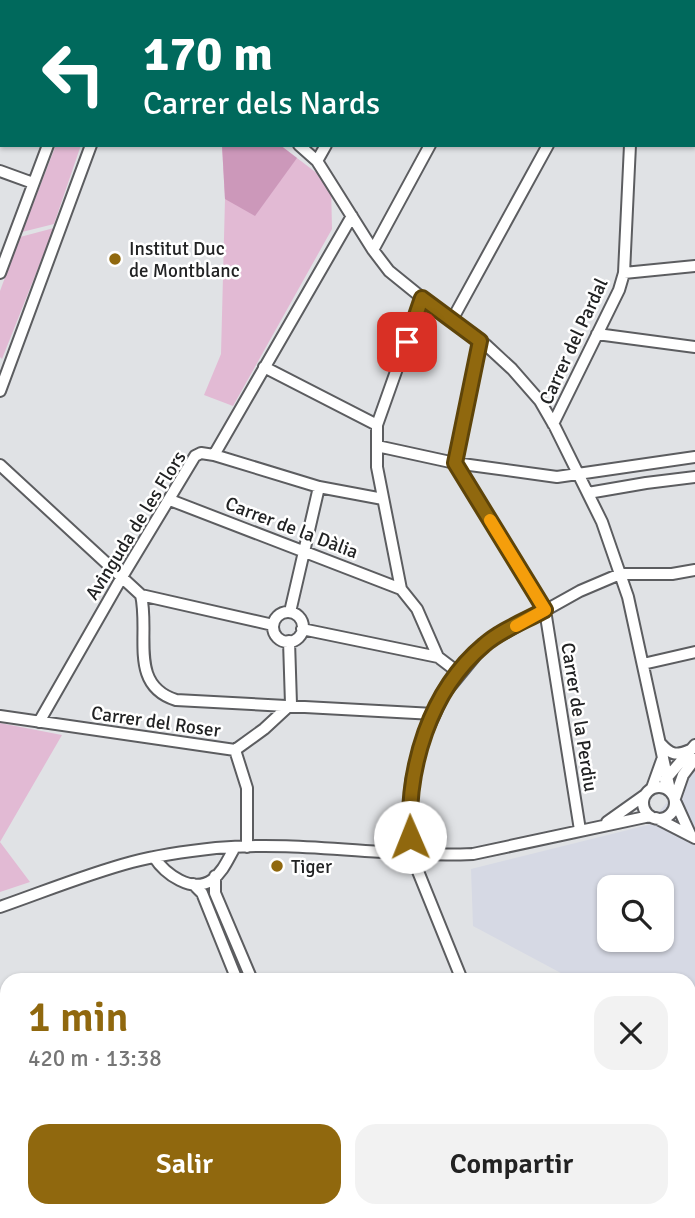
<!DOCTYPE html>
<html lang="es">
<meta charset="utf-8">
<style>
:root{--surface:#fff;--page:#f2f2f2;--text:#222;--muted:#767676;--accent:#90680e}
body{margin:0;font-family:Signika,sans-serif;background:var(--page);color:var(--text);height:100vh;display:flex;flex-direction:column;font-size:26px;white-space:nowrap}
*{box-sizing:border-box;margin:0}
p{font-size:23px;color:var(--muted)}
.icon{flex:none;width:38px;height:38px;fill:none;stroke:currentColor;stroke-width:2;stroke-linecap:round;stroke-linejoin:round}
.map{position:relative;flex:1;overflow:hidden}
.sheet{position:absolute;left:0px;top:973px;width:696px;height:245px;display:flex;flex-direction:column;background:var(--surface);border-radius:21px 21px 0 0;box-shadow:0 2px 5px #0004}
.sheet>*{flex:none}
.top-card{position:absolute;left:0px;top:0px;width:696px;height:147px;box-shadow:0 2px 5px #0004;background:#00695c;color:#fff;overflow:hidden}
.fabs{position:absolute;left:597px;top:875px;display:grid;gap:14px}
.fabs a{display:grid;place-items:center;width:77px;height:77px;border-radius:14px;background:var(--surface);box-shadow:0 2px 5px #0004;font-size:35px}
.pin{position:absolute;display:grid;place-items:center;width:60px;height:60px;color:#fff;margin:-30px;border-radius:14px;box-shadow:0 4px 10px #0006}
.me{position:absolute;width:77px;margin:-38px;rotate:359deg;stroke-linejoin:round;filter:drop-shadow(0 0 5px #0008)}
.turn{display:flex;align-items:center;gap:24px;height:147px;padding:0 28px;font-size:32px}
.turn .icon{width:91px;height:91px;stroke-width:2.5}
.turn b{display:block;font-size:49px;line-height:60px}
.round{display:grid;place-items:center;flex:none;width:74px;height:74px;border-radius:21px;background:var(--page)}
.summary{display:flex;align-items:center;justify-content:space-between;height:119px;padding:0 28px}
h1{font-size:42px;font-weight:600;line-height:52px;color:var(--accent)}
.button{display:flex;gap:14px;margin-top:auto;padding:14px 28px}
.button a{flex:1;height:80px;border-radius:21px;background:var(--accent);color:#fff;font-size:28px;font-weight:600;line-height:80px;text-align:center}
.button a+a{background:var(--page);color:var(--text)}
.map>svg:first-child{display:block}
</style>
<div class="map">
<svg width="695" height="1218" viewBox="0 0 695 1218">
<rect width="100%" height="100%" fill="#e0e2e5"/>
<!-- built -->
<path fill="#d6d9e4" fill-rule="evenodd" d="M695,769V1109L690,1090V980H574L473,926L471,869L648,825ZM609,887H662V940H609Z"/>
<!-- green -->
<path fill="#e2bad4" d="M56,145H81L54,224L22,232Z
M222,145H280L331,184L332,229L233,406L204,395L221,354L225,199Z
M54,228L2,359L0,357V291L20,237Z
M0,723L62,735L0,842L30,882L0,892Z"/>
<!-- forest -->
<path fill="#cc98ba" d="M222,145H280L297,158L255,216L225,199Z"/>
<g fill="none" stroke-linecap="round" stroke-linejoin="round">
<!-- street casing -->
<g stroke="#5c5d60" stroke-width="14">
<path id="street" d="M149,0L150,2
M629,0L631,2
M103,2L104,0
M283,2L284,0
M401,2L402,0
M507,2L508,0
M591,2V0
M0,83H2
M299,145L317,161L373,250L389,271L426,301L486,345L512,369L540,401L555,427L602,522L628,597L670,790
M317,161L326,145
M0,171L33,183
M373,250L430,145
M0,273L48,145
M624,273L695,266
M422,298L377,425V467L401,589L417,609L438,657L459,673
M452,320L548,145
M597,334L695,347
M480,341L455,463L545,610L580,830
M264,367L377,425
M0,391L91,145
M553,424L619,290L624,273L630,145
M377,446L455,463L557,477L695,457
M214,455L352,216
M0,465L141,595C150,634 128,685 176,700L434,714
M588,493L646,483L695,477
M170,500L401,589
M141,595L273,625
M290,612L319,487
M273 627a15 15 0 1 1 30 0a15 15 0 1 1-30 0Z
M302,629L438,657
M289,641L291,704
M643,664L695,652
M0,716L235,750L264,729L291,704
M39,722L122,577L195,456L201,453L214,455L319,487L383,499
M661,744C671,755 676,756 690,750
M235,750L247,788V847
M665,780L695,745
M643 803a16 16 0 1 1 32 0a16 16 0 1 1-32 0Z
M652,788L662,760
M675,798L683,775L695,759
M676,803L691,836
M656,818L695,838
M607,822L645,795
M154,857C165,874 192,894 212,880C223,872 228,859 235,847
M215,876V893L252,980
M193,884L202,893L237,980
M0,907C43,892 87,874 132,862C159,855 188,851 216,848C302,840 388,858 473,854L650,816
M462,980L411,854L409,810L411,782L419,749L444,694L485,644L580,591L620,574H672L695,570
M0,1045L7,1046
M690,1158L695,1162
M0,1173L7,1170
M0,1207L7,1204
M147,1211V1218
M376,1211L383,1218
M387,1211L394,1218
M432,1218L438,1211
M606,1218L608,1211"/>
</g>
<!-- street -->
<use href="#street" stroke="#fff" stroke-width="10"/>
</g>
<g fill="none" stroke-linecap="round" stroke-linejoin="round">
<!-- route casing -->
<g stroke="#5e4409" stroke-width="18">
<path id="route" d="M407,342L422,298L480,341L455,463L545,610C525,621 501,630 484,645C429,691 407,768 410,837"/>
</g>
<!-- route -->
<use href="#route" stroke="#90680e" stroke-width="12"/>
<!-- slow -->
<path stroke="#f59e0b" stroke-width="12" d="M490,520L545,610L516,626"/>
</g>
<!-- markers -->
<g fill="#90680e" stroke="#fff" stroke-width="2.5">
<circle cx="115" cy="259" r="7"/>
<circle cx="277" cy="866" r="7"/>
</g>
<g text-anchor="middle" stroke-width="5" stroke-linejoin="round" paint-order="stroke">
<!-- poi labels -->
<g font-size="19" fill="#212223" stroke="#fff" text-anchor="start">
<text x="129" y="255">Institut Duc<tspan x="129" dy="22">de Montblanc</tspan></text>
<text x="291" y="873">Tiger</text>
</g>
<!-- street labels -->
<g font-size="19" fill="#212223" stroke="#fff">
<text transform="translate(573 341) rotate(-65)" y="7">Carrer del Pardal</text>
<text transform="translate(135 525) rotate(-58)" y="7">Avinguda de les Flors</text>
<text transform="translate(292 527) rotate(21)" y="7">Carrer de la Dàlia</text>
<text transform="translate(580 717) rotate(81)" y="7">Carrer de la Perdiu</text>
<text transform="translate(156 721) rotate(8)" y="7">Carrer del Roser</text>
</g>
</g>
</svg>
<div class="fabs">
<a><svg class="icon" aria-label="search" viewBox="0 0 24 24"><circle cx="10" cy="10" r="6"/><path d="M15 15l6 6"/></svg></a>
</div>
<div class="pin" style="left:407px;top:342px;background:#d93025"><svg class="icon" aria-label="arrive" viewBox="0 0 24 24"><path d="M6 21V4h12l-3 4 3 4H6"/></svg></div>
<svg class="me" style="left:410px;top:837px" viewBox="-20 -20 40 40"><circle r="19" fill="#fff"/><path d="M0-13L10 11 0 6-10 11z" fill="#90680e"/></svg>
<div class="top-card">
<div class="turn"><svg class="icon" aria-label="left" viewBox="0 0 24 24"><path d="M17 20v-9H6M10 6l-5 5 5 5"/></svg><div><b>170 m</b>Carrer dels Nards</div></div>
</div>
<section class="sheet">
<div class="summary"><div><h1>1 min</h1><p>420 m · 13:38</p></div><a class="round"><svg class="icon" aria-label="close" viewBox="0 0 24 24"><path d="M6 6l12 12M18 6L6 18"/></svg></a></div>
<div class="button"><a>Salir</a><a>Compartir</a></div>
</section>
</div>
